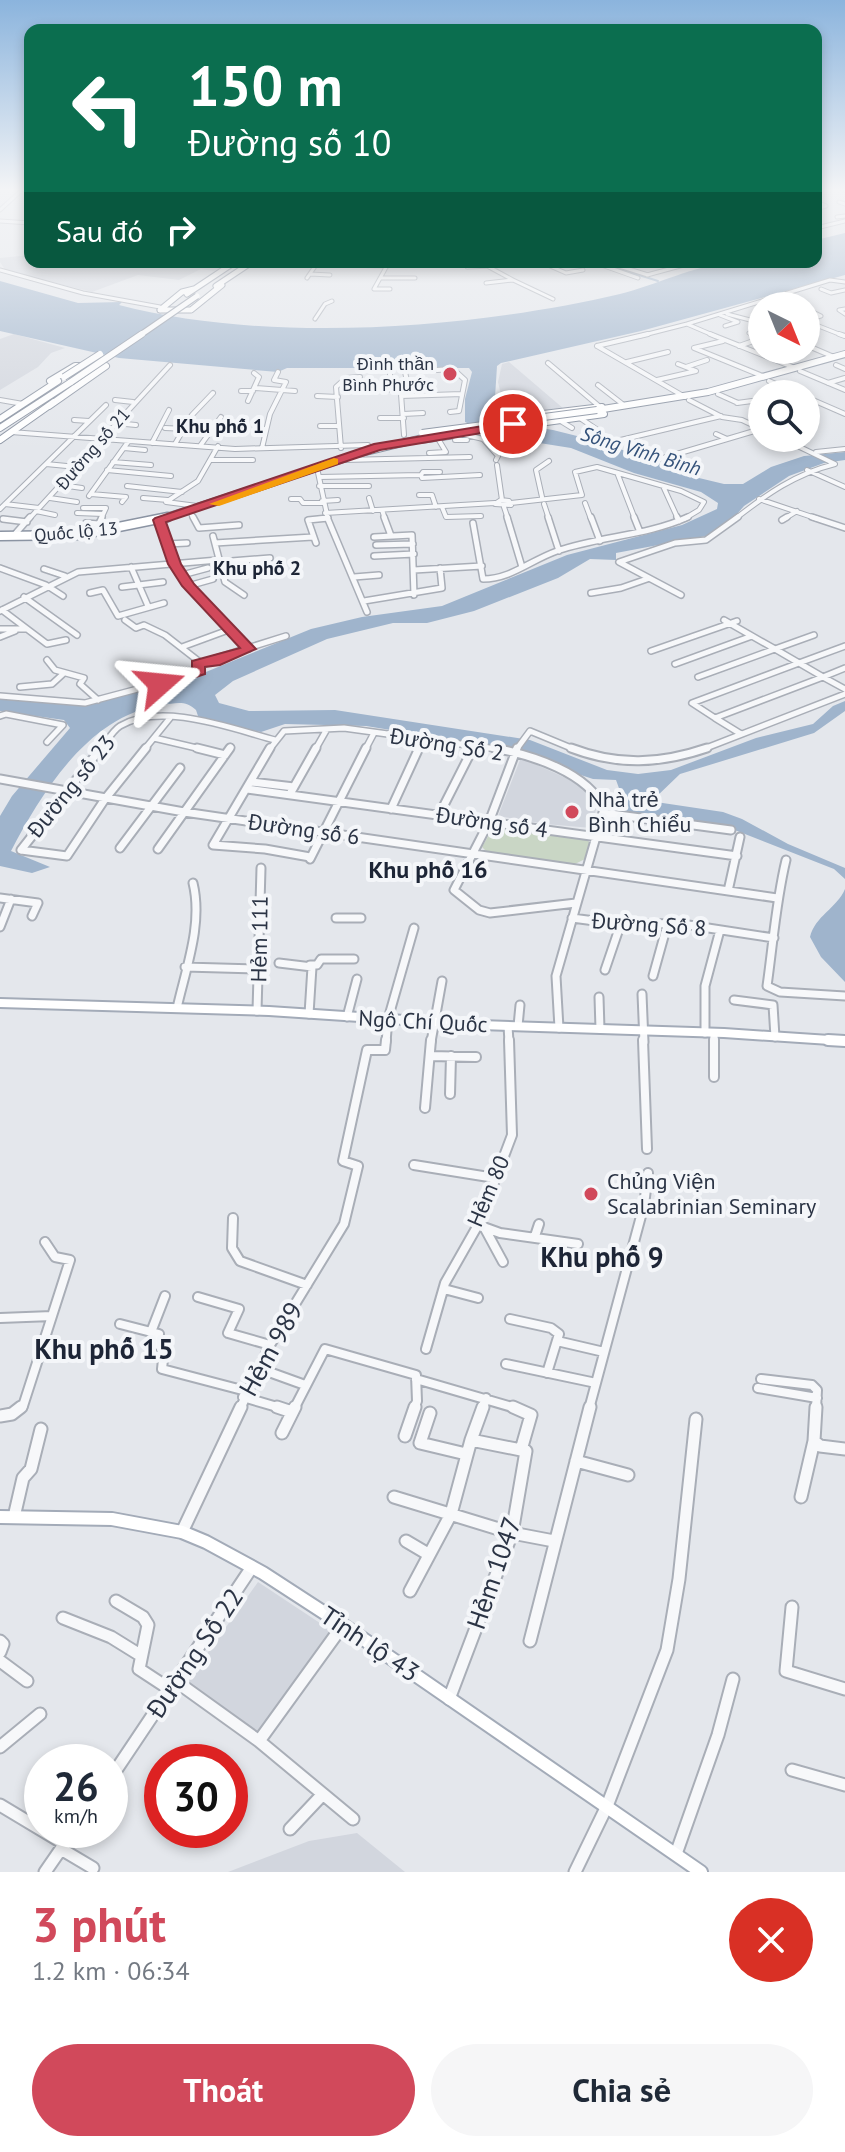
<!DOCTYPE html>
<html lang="vi">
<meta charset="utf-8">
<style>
:root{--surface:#fff;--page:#f6f6f7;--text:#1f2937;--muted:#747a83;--accent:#d1495b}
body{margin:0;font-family:"PT Sans",sans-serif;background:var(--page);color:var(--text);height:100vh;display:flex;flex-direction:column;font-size:30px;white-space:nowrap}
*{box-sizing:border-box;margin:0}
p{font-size:26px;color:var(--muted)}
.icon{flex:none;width:44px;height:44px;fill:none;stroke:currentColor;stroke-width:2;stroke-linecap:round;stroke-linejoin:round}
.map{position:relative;height:1872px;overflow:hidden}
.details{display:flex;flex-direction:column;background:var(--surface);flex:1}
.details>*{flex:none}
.top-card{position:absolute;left:24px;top:24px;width:798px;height:244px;border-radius:16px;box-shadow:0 4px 12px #0003;background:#0b6e4f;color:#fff;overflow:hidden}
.needle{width:52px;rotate:137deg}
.controls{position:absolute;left:748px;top:292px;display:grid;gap:16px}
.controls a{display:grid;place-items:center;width:72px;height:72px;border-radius:50%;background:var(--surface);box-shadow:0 4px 12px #0003;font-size:40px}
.speed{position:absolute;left:24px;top:1744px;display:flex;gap:16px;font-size:40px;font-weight:700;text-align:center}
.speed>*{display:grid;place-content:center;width:104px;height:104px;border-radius:50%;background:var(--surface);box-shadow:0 4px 12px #0003;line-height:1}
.speed small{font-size:20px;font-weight:400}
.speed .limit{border:12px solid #d22;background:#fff;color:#111}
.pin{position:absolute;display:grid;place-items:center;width:68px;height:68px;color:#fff;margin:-34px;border:4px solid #fff;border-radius:50%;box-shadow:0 2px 8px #0007}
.me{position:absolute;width:88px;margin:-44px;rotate:72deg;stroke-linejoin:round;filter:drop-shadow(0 0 6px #0008)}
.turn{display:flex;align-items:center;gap:28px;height:168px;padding:0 32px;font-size:36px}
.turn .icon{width:104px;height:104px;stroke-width:2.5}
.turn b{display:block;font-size:56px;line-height:68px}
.then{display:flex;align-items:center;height:76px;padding:0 32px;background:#0003;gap:16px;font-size:30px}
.round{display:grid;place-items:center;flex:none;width:84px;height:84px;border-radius:42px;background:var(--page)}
.headline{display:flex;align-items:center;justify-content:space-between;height:136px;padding:0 32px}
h1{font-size:48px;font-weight:600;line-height:60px;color:var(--accent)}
.primary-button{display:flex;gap:16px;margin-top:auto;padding:16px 32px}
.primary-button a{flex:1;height:92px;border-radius:48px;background:var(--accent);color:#fff;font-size:32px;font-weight:600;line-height:92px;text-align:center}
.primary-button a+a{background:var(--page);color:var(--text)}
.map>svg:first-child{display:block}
</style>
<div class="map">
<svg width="845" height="1872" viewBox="0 0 845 1872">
<rect width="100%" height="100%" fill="#e4e7ec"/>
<!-- built -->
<path fill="#d2d6de" d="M30,255V262H180L220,268L214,271L201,269L179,280L138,275L92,292L6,271L0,262V258Z
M14,334L65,348L51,353L38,367L0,390V339Z
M509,362L564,409L506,416L498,382L502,364Z
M524,759L579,784L598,800L592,828L545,824L498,816L520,760Z
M258,1582L335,1633L259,1733L187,1682Z
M357,1833L405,1872H228L309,1841Z"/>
<!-- green -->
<path fill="#c9d6c5" d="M494,826L586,840L590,842L585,859L575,864L486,851L482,847Z"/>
<!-- water -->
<path fill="#9fb4cc" d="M845,233V275L641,331L501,363L497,366L494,413L508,423L553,430L601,442L699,478L724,484H743L771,467L804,456L845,452V460L824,463L789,476L744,506L731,521L706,536L616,553V560L590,559L558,578L474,611L427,623H393L327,639L233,681L215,695L219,703L249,711L335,710L530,740L607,770L638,774L671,770L756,738L813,724L833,706L845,701V711L814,733L680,774L654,799L656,802L723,812L742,819L788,844L845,868V879L834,869L722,825L616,810L620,791L616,780L593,779L553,766L521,751L366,726L285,724L261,732L199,719L196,710C186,700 176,703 162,705C89,715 42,792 11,851L50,867L32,873L0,866V816L12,796L70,728L64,720L0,711V697L75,704L161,687L201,674L311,629L362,617L442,606L567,555L682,525L717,509L718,503L701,492L634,473L571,448L496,436L465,422V399L472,372L469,368H287L278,372L119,358L0,331V281L78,303L122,302L119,305C269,344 470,329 620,294C656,285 693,266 731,262C759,259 788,262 816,262V240Z
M845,889V982L821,957L810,937C815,916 837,908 845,889Z"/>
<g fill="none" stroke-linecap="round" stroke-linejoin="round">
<!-- stream -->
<path stroke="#9fb4cc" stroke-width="2" d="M598,262L658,281"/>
<!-- minor-far5 casing -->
<g stroke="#a9aeb7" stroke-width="5">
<path id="minor-far5" d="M842,189L845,190
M816,202L826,206L816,209
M839,202L845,204
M0,210L23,189
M837,217L845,216
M0,221L30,223
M816,228L845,221
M389,262L374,289H390
M487,262L495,266L531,262
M541,262L566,273L583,270
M593,262L638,278
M630,263L638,265
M317,264L334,265
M341,265L388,266
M616,265L648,275
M467,267L493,266
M0,270L83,293L160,307
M310,274L330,275
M647,275L695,262
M307,278L318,262
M380,278H415
M513,280L553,299
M486,283L513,280L489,267
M821,289L831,293L845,290
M845,309L839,310L845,314
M727,314L750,320
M720,315L738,322L725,326
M315,319L325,304L332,301
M806,320L821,316L811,311
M806,321L844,336
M687,324L830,280L845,282
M755,325L762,328
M749,333L757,336
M640,336L687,324L715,336"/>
</g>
<!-- minor-far4 casing -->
<g stroke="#a9aeb7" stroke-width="6">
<path id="minor-far4" d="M710,334L795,368
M751,334L762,337
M839,334L845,336
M723,341L694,348L765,377
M806,345L834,357
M597,346L648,334
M597,346L685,397
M739,346L762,338
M627,362L668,352
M548,363L600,407
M836,365L845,369
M686,367L707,360
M437,370L453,369L465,380L459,411L450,412
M800,371L845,390
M390,374L391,384L396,386
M657,380L696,371L678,364
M769,381L799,394
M828,383L845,378
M598,385L625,406
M256,388L295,391
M373,389L406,390
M241,391H253
M718,394L738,403
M317,396L338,397
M401,396L462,394
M806,397L845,414
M0,400L23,404
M115,400L133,402
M689,400L722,417L742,420L761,429
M248,401L259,377L254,373
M737,403L752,401L762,410
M403,414L423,413
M380,418H404
M580,418L599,431
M74,420L89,421
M559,420L572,428
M115,423L136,425
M320,426H338
M165,428L186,429
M11,432L235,449L368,445
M462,434L483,439L498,456L496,460
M716,434L727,439
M404,435L401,394L408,385L405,372
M455,440H467
M152,443L169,410
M608,443L721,416
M175,444L192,415L213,393
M200,446L221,417
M124,448L145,450
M262,448L270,414L286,382L274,380L278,372
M341,448L336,387L346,378L360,377
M816,452L845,449
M429,453L446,452L437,437
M649,459L653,461L761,429
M210,460H253
M344,460L470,457
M113,462L151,465
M46,464L77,467
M497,465L502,500
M317,468L328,519
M107,470L171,476
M807,470L845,487
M440,472H423L421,475L422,478L480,475
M618,475L635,519
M319,477L421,475
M61,485L82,488
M127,486L182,492
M319,486H369
M663,486L678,519
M91,494L126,497L122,502
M419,495H432L436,507
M89,496L128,442
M542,497L536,470L549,461
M50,498L77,502
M143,498L168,500
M369,498L373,511
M291,499H300L303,503H323
M759,499L818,519
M501,500L509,501L511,505L495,504Z
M322,501L338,500
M511,503L582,495L575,472L597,467L681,491L704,502L699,510L684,519
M585,503L591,519
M5,504L39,508
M544,504L549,519
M197,506L166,502L198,481L218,446
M442,507L446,517L481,516
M504,507L508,519
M83,508H106L101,519
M0,509L106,405
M382,510L385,519
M36,511L55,515
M190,512L194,519
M77,513L103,514
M325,513L495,503
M29,519L170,365
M318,519L328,518
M735,519C767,494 795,474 835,464L781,438
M784,519L797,511"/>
</g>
<!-- minor-far3 casing -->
<g stroke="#a9aeb7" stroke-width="8">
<path id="minor-far3" d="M193,517L199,528L239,525
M327,517L367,612
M384,517L390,533
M507,517L522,567
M548,517L559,551
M591,517L600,541
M634,517L640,532
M677,517L679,521
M812,517L845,528
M3,519L27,522
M159,520L175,564L188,586L249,649
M782,520L787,517
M86,523L99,524
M473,523L483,579C511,579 531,560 557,551C600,536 646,536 688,517
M97,528L102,517
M16,533L30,517
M213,536L225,582L244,595
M374,537L412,535L414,595
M215,543L313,537
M316,543L308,520L328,518
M167,544L187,543
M376,545L413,544
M374,556L414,554
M219,562L270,558
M131,567L148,606
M0,568L46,585L63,596
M44,569L65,576
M414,570L482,566
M182,575L208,568
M354,577L379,575
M188,586L213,579
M122,587L163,582
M90,593L103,590L118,616L164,603
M591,593L621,588L647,579
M681,595L619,562L675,543L706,540L738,517
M24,597L77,635
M364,601L442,588L440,568
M2,610L47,644L66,640
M0,611L78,572L218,560
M125,620L136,628L144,625L165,635L201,663
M724,620L752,636
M0,629H26
M0,637L15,631
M182,647L231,629
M651,651L737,621
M47,660L55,670L84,678L80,684L98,700
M675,664L752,636L775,649L814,635
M698,677L775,649L799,663L845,646
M20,687L52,684L63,674
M0,696L85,703L194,674L200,671L197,664L286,636
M0,716L6,714L63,725L47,742
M715,718L692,703L799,663L823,677L845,668
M741,734L715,718L823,677L845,689
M154,738L205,750
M100,750C106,743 112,731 120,726C161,701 233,729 275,740
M144,750L170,718
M229,750L231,747
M269,750L284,731L344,728L504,750
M315,750L327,729
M365,750L374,733
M418,750L423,740
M472,750L474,747
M516,750L530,731L576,750
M701,750L845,694"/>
</g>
<!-- minor-far2 casing -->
<g stroke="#a9aeb7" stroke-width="11">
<path id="minor-far2" d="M197,748L225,755
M270,748L213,845L265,849L310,857
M494,748C531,755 588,772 604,809L556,976L559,1028
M517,748L489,822L454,890L479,910L490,913L576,903
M571,748C618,766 660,764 707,748
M0,779L184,812L777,898
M251,782L294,787
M247,789L737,856
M290,794L316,748
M391,809L419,748
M603,813L731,830
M439,815L473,748
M120,848L180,768
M158,849L230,748
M21,850L101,748
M21,850L67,856L105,799L146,748
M310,859L366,748
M786,860C776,901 773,944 767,986L780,992L845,996
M728,891L740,837
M0,898L38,903L32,916
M336,918H361
M572,918L610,923L682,924L774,938
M0,927L11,899
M279,963L312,967L309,1014
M310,965H317L321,959H354
M185,967L260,969
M605,970L621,923
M653,976L668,922
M642,994L644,1042
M599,997L600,1029
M734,1000L773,1005L775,1037
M177,1008C186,968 203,924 193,883
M257,1011L261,868
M347,1017L357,979
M508,1026L509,1042
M518,1026L520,1005
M705,1033V986L720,930
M714,1033V1042
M386,1042L388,1019L414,928
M431,1042L442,981"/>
</g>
<!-- minor-far1 casing -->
<g stroke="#a9aeb7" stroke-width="12">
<path id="minor-far1" d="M643,1040L647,1149
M714,1040V1077
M430,1056L476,1057
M450,1094L451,1056
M425,1108L431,1040
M414,1165L495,1178
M233,1218L232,1248L240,1261L307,1285
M478,1225L500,1233L578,1244
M484,1227L503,1262
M535,1236L539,1224
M45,1242L55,1257L70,1260L52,1316
M444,1289L478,1298
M198,1297L239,1309L228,1333L270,1345
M0,1318L52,1316L23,1406L18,1409
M510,1319L551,1328L559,1334L547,1373
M120,1324L159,1334L156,1343L164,1350L162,1369L246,1391
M151,1332L165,1296
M557,1341L604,1352
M426,1349L445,1283L478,1225L512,1135L509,1040
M506,1364L596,1383
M258,1368L305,1385
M416,1379L519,1409
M761,1379L812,1385L817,1390L816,1409
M758,1388L817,1398
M243,1397L284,1409
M240,1409L270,1345L344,1224L358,1166L343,1161L367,1050H385L386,1040
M294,1409L325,1349L416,1375L417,1401L414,1409
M482,1409L486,1398
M589,1409L644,1205L648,1173"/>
</g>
<!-- minor casing -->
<g stroke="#a9aeb7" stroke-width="15">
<path id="minor" d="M277,1407L292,1412
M513,1407L531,1415L521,1450
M816,1407L814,1441L820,1446L845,1449
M430,1413L420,1443L466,1454
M0,1416L12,1414L21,1407
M282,1433L295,1407
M405,1436L415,1407
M471,1440L483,1407
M576,1461L628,1475
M394,1497L512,1533L554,1541
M801,1497L814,1441
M14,1517L23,1478L31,1469L41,1429
M182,1532L241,1407
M406,1541L428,1554
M410,1591L451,1514L471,1440L526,1451L512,1533L449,1699
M116,1601L143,1617L148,1625L139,1669L171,1690
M792,1607L786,1671L845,1689
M63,1618L111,1637L140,1655
M0,1641L3,1644L0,1652
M530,1641L590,1407
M0,1661L27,1681
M177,1682L259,1741L353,1819
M259,1741L343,1625
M0,1747L40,1714
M792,1770L845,1785
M110,1779L252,1567
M0,1805L65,1844
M290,1829L323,1794
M61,1849L93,1868
M676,1854L718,1735L733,1679
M45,1872L74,1830
M575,1872L607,1806L667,1650L679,1579L696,1419"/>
</g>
<!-- major-far2 casing -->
<g stroke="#a3abb8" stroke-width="12">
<path id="major-far2" d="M0,1003L269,1011L480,1025L724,1033L845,1041"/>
</g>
<!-- major-far1 casing -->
<g stroke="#a3abb8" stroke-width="14">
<path id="major-far1" d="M828,1040L845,1041"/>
</g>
<!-- major casing -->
<g stroke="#a3abb8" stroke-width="16">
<path id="major" d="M0,1517L112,1519L182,1532L206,1542L263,1573L343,1625L701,1872"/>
</g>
<!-- highway-far2 casing -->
<g stroke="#8b94a3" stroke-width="7">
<path id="highway-far2" d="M216,286L252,262
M187,294L235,262
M160,310H191L222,285
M160,310L182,292L194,289"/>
</g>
<!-- highway-far1 casing -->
<g stroke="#8b94a3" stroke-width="8">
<path id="highway-far1" d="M49,406L106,366H75L50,381L55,383
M602,407L518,417L525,425L604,414
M597,410L708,392L845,354
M0,419L58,381
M0,428L71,382
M0,440L54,402
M421,440L462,434
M160,519L365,452L427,437"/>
</g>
<!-- highway casing -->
<g stroke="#8b94a3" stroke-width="11">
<path id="highway" d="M0,536L79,535L168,517"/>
</g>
<!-- minor-far5 -->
<use href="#minor-far5" stroke="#f7f8fa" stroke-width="3"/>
<!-- minor-far4 -->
<use href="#minor-far4" stroke="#f7f8fa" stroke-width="4"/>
<!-- minor-far3 -->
<use href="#minor-far3" stroke="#f7f8fa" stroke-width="5"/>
<!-- minor-far2 -->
<use href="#minor-far2" stroke="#f7f8fa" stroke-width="7"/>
<!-- minor-far1 -->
<use href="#minor-far1" stroke="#f7f8fa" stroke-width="8"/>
<!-- minor -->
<use href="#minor" stroke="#f7f8fa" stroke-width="11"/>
<!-- major-far2 -->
<use href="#major-far2" stroke="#fff" stroke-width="8"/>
<!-- major-far1 -->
<use href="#major-far1" stroke="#fff" stroke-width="10"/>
<!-- major -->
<use href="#major" stroke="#fff" stroke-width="12"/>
<!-- highway-far2 -->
<use href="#highway-far2" stroke="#fff" stroke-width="5"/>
<!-- highway-far1 -->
<use href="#highway-far1" stroke="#fff" stroke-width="6"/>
<!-- highway -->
<use href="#highway" stroke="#fff" stroke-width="8"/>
<!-- highway-bridge-far1 casing -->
<g stroke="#8b94a3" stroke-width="7" stroke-linecap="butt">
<path id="highway-bridge-far1" d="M139,336L197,296"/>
</g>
<!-- highway-bridge casing -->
<g stroke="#8b94a3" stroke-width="8" stroke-linecap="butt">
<path id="highway-bridge" d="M64,377L100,354
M71,382L142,334
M422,433L597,410"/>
</g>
<!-- highway-bridge-far1 -->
<use href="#highway-bridge-far1" stroke="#fff" stroke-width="5"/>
<!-- highway-bridge -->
<use href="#highway-bridge" stroke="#fff" stroke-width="6"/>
</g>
<!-- sky -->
<linearGradient id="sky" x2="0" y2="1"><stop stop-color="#8bb4dd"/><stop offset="0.42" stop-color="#f3f4f6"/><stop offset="1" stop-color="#f3f4f6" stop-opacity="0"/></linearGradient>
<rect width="845" height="451" fill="url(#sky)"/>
<!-- route -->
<path fill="#d1495b" stroke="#882f3b" stroke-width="2" d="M513,421L519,424L517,427L380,450L166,522L181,564L194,584L256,649L220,665L205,667V674L165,687H155V681L192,669V661L240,648L182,586L168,564L153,520L155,518L374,444Z"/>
<!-- slow -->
<path fill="#f59e0b" d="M334,458L338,459V464L219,506L209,504Z"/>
<!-- markers -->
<g fill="#d1495b" stroke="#f4f6f9" stroke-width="3">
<circle cx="450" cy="374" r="8"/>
<circle cx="572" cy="812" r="8"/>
<circle cx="591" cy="1194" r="8"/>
</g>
<g text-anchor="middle" stroke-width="8" stroke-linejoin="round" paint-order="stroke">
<!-- far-poi labels -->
<g font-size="18" fill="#2b3445" stroke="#f4f6f9" text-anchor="end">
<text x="434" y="370">Đình thần<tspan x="434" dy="21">Bình Phước</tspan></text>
</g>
<!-- far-street labels -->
<g font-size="18" fill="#2b3445" stroke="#f4f6f9">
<text transform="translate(93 449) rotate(-49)" y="6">Đường số 21</text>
<text transform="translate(76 532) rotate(-5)" y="6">Quốc lộ 13</text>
</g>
<!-- far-neighbourhood labels -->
<g font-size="20" font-weight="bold" fill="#1d2536" stroke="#f4f6f9">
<text x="220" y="433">Khu phố 1</text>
<text x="257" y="575">Khu phố 2</text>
</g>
<!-- far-water labels -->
<g font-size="20" font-style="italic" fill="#34527a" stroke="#f4f6f9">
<text transform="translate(641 451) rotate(17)" y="7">Sông Vĩnh Bình</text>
</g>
<!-- street labels -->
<g font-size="22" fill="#2b3445" stroke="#f4f6f9">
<text transform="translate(447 744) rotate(9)" y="8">Đường Số 2</text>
<text transform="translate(71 786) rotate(-51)" y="8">Đường số 23</text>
<text transform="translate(492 822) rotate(8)" y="8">Đường số 4</text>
<text transform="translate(304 829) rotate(8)" y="8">Đường số 6</text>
<text transform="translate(649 924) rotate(4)" y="8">Đường Số 8</text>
<text transform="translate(259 939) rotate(-89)" y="8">Hẻm 111</text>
<text transform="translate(423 1021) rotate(3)" y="8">Ngô Chí Quốc</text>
<text transform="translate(488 1191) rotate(-67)" y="8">Hẻm 80</text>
</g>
<!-- poi labels -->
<g font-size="22" fill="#2b3445" stroke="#f4f6f9" text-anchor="start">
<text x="588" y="807">Nhà trẻ<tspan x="588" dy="25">Bình Chiểu</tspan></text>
<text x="607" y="1189">Chủng Viện<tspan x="607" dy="25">Scalabrinian Seminary</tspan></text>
</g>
<!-- neighbourhood labels -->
<g font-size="24" font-weight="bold" fill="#1d2536" stroke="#f4f6f9">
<text x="428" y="878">Khu phố 16</text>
</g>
<!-- near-street labels -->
<g font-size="26" fill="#2b3445" stroke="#f4f6f9">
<text transform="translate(271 1349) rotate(-61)" y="9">Hẻm 989</text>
<text transform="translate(494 1573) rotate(-71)" y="9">Hẻm 1047</text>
<text transform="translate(370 1644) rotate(34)" y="9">Tỉnh lộ 43</text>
<text transform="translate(195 1653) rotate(-56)" y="9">Đường Số 22</text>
</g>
<!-- near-neighbourhood labels -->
<g font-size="28" font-weight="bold" fill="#1d2536" stroke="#f4f6f9">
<text x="602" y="1267">Khu phố 9</text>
<text x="104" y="1359">Khu phố 15</text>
</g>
</g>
</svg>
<div class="controls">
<a><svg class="needle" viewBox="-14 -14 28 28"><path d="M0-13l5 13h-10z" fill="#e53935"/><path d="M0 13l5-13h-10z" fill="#747a83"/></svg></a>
<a><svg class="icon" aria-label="search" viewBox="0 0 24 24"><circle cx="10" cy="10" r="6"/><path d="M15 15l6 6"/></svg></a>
</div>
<div class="speed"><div>26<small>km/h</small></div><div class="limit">30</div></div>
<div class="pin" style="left:513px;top:424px;background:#d93025"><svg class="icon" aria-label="arrive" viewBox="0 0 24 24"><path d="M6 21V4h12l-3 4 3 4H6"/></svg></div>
<svg class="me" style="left:160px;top:684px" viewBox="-20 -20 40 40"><path d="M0-17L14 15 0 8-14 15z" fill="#d1495b" stroke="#fff" stroke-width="4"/></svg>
<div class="top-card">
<div class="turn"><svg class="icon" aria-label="left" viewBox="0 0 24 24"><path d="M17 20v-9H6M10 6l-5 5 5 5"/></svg><div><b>150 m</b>Đường số 10</div></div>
<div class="then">Sau đó<svg class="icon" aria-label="right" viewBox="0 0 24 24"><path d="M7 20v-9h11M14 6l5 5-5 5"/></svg></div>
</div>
</div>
<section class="details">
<div class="headline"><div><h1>3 phút</h1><p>1.2 km · 06:34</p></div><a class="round" style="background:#d93025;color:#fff"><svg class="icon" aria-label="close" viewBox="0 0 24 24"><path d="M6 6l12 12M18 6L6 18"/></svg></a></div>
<div class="primary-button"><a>Thoát</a><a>Chia sẻ</a></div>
</section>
